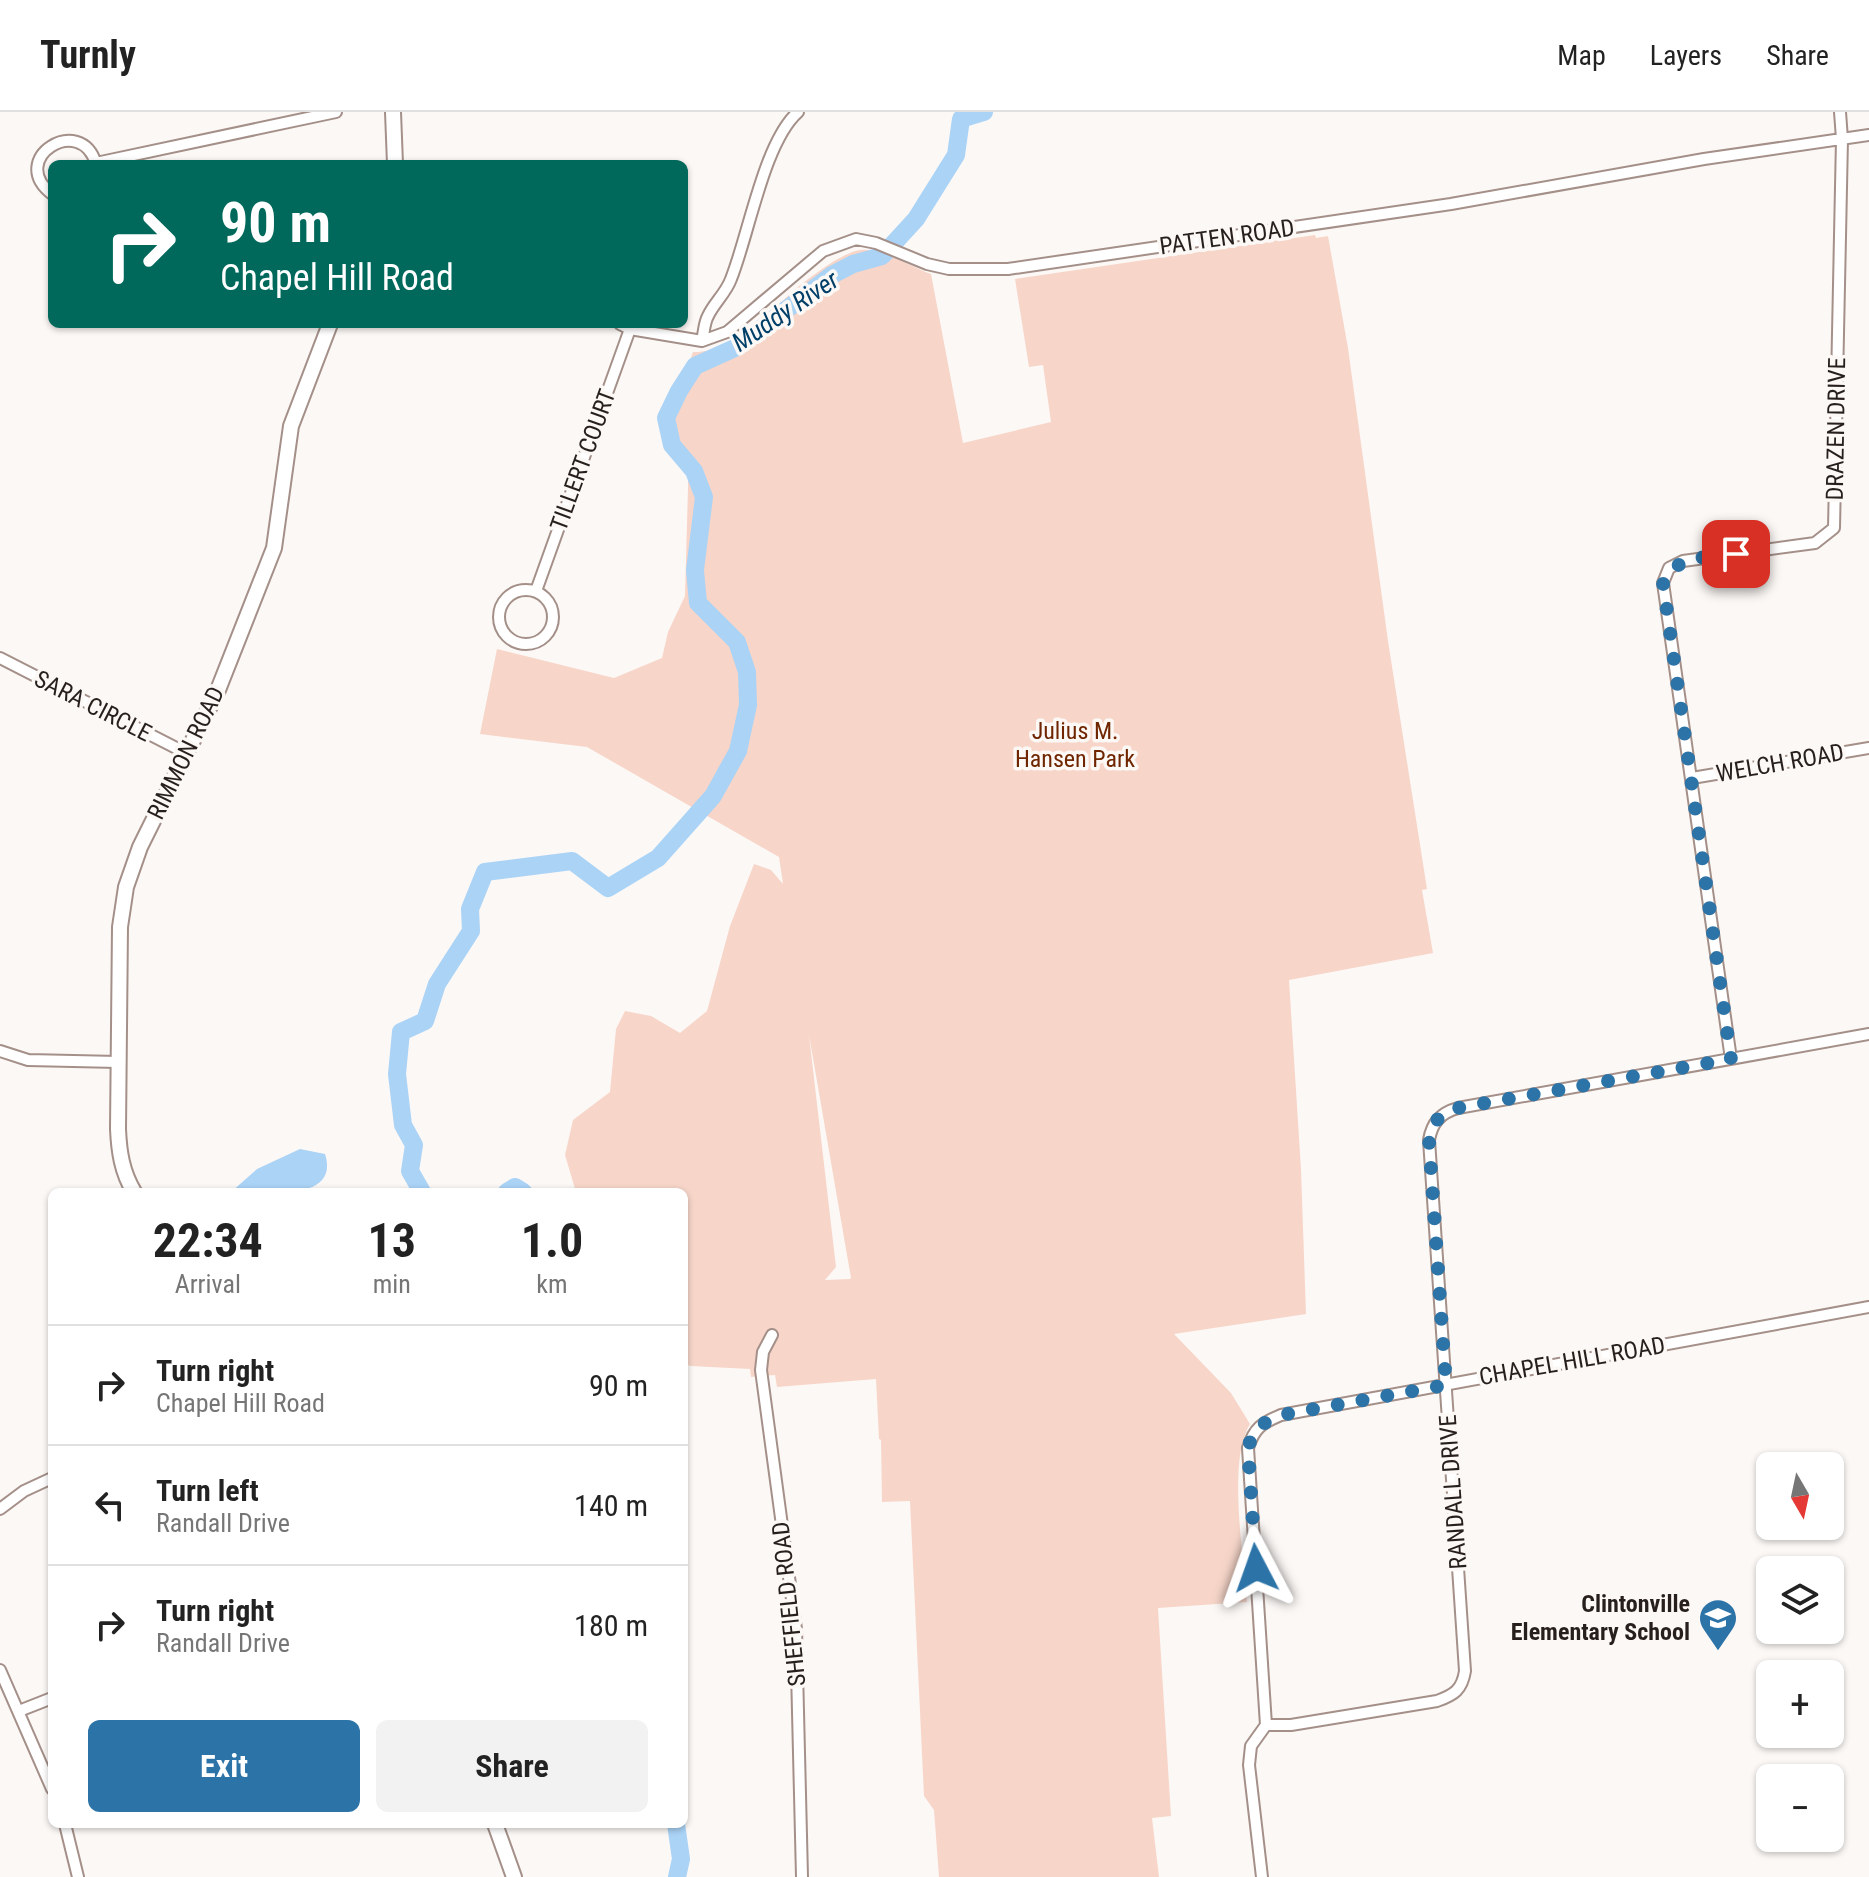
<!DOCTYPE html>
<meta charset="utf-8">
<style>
:root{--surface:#fff;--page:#f2f2f2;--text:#222;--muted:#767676;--line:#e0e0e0;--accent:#2c73a7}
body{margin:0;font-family:"Roboto Condensed",sans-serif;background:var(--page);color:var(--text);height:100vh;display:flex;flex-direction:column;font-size:30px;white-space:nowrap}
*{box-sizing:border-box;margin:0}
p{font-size:26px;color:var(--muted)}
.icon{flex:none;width:44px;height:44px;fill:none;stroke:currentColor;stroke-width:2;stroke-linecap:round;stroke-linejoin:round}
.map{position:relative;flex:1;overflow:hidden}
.side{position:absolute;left:48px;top:1076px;width:640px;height:640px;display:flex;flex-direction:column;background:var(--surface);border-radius:12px;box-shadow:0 2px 6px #0004}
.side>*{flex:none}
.banner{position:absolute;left:48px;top:48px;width:640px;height:168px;border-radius:12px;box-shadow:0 2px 6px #0004;background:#00695c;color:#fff;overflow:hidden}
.needle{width:52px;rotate:171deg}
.tools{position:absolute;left:1756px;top:1340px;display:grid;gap:16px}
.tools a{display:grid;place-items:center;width:88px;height:88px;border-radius:12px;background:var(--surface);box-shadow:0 2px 6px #0004;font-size:40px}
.pin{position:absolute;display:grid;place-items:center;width:68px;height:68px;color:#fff;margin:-34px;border-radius:16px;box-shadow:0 4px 12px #0006}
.me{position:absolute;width:88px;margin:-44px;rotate:356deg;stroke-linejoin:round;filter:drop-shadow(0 0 6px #0008)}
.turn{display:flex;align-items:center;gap:28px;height:168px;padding:0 40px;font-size:36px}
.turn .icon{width:104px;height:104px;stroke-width:2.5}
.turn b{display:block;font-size:56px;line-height:68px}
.eta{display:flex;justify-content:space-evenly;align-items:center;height:136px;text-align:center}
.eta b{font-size:48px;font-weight:700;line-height:56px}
.primary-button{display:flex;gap:16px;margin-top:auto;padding:16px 40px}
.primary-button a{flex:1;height:92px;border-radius:12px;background:var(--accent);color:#fff;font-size:32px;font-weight:700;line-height:92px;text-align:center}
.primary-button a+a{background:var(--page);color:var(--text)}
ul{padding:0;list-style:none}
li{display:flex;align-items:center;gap:24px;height:120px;padding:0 40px;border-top:2px solid var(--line)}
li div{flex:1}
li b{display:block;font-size:30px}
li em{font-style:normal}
header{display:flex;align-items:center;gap:48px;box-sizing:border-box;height:112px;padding:0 40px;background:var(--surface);border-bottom:2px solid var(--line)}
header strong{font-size:38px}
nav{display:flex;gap:44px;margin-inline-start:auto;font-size:28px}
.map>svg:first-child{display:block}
</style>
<header>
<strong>Turnly</strong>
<nav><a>Map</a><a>Layers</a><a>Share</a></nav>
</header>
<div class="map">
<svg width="1869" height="1765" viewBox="0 0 1869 1765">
<rect width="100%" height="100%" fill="#fcf8f6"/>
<!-- green -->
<path fill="#f7d6c9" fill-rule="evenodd" d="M1315,123L1316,126L1328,124L1348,236L1388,529L1427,777L1422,778L1433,841L1289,868L1301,1057L1306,1202L1174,1222L1231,1281L1250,1312C1227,1349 1244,1445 1247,1490L1158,1496L1171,1704L1152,1706L1159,1765H939L934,1698L924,1684L910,1389L882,1390L881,1328L879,1327L876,1267L777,1275L775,1263L751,1265L750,1257L690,1254L684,1250V1080H576L565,1043L573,1008L610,980L616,917L625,899L651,904L680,921L707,899L730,814L754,752L771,758L783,772L779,745L587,635L480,622L497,537L614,566L662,546L668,520L685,484L688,376V355L666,317L693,240C735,240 761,208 790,182C804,169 819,159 834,149C845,143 856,136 868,138C889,140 911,155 931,162L963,331L1051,310L1043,253L1029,255L1015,167ZM809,923L851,1166L850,1167L825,1168L836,1155Z"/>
<!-- water -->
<path fill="#aad3f6" d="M300,1037L325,1042C341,1092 259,1080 231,1080L257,1057Z"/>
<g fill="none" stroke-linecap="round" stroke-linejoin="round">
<!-- river -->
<path stroke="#aad3f6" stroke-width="18" d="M422,1080L410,1059L414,1033L403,1013L397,962L401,920L425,909L437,872L471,819L470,797L485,760L572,749L608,776L658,746L713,684L738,639L748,593L747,560L737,530L698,491L695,458L704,385L694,359L672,333L666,306L679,279L695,254L737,235L832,163L853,152L882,144L916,107L956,43L961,7L984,0
M507,1080L515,1075L523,1080
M676,1712L681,1747L677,1765"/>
<!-- street casing -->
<g stroke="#a49089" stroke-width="14">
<path id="street" d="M96,51L336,0
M52,82C6,47 81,0 96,52
M620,212L630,217L702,229L727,220L823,139L856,127L876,131L927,152L949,157H1008L1451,92L1704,47L1869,23
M702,229C704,221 704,211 708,204C714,191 726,181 731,167C749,122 764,30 798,0
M499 505a27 27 0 1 1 54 0a27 27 0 1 1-54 0Z
M536,479L630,217
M0,546L186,641
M1692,666L1869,636
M0,939L28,948L118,950
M1731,947L1663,471L1669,456L1683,449L1815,431L1834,416L1842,27L1840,0
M772,1223L763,1240L761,1258L796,1517L802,1765
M0,1397L24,1379L52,1366
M0,1558L52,1677
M19,1599L52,1586
M1266,1613H1291L1437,1589C1454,1583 1462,1578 1465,1559L1429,1028C1432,1011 1440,1001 1458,996L1869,922
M65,1712L78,1765
M1262,1765L1249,1653L1251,1634L1266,1613L1248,1336C1254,1316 1262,1311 1281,1303L1869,1195"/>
</g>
<!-- secondary casing -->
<g stroke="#a49089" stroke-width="18">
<path id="secondary" d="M393,0L395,52
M134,1080C122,1060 119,1040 118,1017L120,815L126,775L140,735L218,578L274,436L291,314L330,212
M495,1712L514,1765"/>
</g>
<!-- street -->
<use href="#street" stroke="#fff" stroke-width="10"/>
<!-- secondary -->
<use href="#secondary" stroke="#fff" stroke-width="14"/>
</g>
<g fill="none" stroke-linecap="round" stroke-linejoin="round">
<!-- route -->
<path stroke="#2c73a7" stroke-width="14" stroke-dasharray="0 25.2" d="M1256,1456L1248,1336C1254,1316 1262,1311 1281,1303L1446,1273L1429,1028C1432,1011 1440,1000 1458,996L1731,947L1663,471C1676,442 1707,446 1736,442"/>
</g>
<!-- icons -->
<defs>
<g id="school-pin" transform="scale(2)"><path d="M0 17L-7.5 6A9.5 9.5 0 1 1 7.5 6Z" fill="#2c73a7" stroke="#fcf8f6"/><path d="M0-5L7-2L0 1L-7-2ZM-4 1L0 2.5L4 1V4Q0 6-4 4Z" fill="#fff"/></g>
</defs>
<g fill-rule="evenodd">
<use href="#school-pin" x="1718" y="1506"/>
</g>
<g text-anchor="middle" stroke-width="7" stroke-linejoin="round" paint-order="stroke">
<!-- street labels -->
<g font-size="24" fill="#271f1c" stroke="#fcf8f6">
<text transform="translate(1227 125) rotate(-8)" y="8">PATTEN ROAD</text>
<text transform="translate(1836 317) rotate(-89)" y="8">DRAZEN DRIVE</text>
<text transform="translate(583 348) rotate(-70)" y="8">TILLERT COURT</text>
<text transform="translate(93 594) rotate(27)" y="8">SARA CIRCLE</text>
<text transform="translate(186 641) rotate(-64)" y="8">RIMMON ROAD</text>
<text transform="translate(1780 651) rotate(-10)" y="8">WELCH ROAD</text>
<text transform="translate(1572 1249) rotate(-10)" y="8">CHAPEL HILL ROAD</text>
<text transform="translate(1453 1380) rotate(-94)" y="8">RANDALL DRIVE</text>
<text transform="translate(789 1492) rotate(-96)" y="8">SHEFFIELD ROAD</text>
</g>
<!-- park labels -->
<g font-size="24" fill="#6f2600" stroke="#fcf8f6">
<text x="1075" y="627">Julius M.<tspan x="1075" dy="28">Hansen Park</tspan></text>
</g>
<!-- poi labels -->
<g font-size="24" font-weight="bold" fill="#271f1c" stroke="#fcf8f6" text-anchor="end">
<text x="1690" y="1500">Clintonville<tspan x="1690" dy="28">Elementary School</tspan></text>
</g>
<!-- water labels -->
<g font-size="26" font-style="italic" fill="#003f67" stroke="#fcf8f6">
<text transform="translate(785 199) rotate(-34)" y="9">Muddy River</text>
</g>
</g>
</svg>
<div class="tools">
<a><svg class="needle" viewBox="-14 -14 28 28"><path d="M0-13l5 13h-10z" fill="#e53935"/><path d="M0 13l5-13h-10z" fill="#767676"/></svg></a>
<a><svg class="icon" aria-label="layers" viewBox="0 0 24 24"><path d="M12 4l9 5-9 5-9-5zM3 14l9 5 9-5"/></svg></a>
<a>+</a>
<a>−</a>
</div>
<div class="pin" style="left:1736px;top:442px;background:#d93025"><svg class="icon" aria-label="arrive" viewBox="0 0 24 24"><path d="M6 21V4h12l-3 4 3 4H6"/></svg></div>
<svg class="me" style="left:1256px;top:1456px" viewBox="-20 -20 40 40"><path d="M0-17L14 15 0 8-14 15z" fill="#2c73a7" stroke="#fff" stroke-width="4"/></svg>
<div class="banner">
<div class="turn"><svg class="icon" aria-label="right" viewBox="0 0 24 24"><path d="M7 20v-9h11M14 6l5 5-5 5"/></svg><div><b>90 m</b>Chapel Hill Road</div></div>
</div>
<section class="side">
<div class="eta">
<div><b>22:34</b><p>Arrival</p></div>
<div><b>13</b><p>min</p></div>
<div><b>1.0</b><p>km</p></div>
</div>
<ul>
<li><svg class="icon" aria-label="right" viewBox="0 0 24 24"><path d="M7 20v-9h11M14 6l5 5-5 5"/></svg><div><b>Turn right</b><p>Chapel Hill Road</p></div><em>90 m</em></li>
<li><svg class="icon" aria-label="left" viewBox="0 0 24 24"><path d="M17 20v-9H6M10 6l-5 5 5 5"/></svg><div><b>Turn left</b><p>Randall Drive</p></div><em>140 m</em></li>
<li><svg class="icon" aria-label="right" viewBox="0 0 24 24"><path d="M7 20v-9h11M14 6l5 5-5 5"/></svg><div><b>Turn right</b><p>Randall Drive</p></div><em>180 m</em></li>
</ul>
<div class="primary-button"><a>Exit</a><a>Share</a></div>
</section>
</div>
